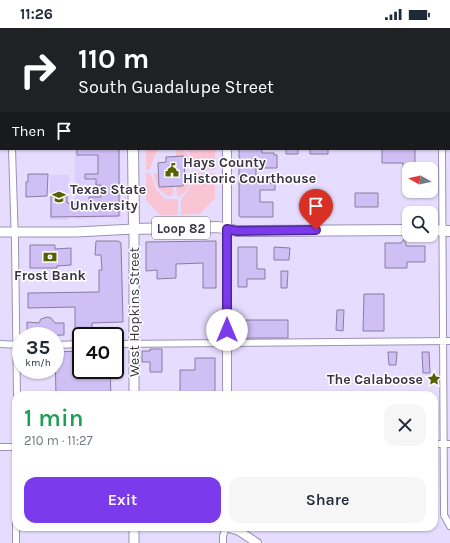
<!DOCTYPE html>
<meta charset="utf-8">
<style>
:root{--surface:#fff;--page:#f6f6f7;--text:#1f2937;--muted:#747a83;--accent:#7c3aed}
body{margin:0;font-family:Karla,sans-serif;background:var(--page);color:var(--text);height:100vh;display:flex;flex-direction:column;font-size:15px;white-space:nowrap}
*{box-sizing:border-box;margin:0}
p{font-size:13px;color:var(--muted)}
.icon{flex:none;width:22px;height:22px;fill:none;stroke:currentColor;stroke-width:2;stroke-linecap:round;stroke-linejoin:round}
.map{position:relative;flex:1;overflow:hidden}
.side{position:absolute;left:12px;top:363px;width:426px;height:140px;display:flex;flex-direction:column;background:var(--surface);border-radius:12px;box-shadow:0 1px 3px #0004}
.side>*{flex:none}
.top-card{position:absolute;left:0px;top:0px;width:450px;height:122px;box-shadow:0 1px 3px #0004;background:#202124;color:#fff;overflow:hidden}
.needle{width:26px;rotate:278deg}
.controls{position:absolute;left:402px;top:134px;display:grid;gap:8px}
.controls a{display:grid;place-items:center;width:36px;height:36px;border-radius:8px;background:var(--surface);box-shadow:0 1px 3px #0004;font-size:20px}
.speed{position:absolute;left:12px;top:299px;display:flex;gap:8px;font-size:20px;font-weight:700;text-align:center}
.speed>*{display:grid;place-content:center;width:52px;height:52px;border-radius:50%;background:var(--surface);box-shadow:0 1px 3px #0004;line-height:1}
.speed small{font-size:10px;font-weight:400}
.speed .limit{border:2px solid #111;border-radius:6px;background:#fff;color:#111}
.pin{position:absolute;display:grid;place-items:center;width:34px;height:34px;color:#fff;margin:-41px -17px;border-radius:50% 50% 50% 0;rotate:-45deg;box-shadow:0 0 4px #0007}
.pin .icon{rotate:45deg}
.me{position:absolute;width:44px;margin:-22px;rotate:0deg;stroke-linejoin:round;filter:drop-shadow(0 0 3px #0008)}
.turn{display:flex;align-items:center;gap:14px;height:84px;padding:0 12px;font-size:18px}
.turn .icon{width:52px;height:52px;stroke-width:2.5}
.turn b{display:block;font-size:28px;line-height:34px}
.then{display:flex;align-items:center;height:38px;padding:0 12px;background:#0003;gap:8px;font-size:15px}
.round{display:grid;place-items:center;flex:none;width:42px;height:42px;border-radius:12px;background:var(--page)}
.summary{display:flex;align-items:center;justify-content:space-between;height:68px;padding:0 12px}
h1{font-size:24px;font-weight:600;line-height:30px;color:#1e9e55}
.primary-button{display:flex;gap:8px;margin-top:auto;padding:8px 12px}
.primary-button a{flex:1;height:46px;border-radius:12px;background:var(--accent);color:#fff;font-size:16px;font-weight:600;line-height:46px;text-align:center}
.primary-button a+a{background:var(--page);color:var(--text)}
.status{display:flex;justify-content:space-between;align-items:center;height:28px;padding:0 20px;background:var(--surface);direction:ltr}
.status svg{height:11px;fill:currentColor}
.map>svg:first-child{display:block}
</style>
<div class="status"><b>11:26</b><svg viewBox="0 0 49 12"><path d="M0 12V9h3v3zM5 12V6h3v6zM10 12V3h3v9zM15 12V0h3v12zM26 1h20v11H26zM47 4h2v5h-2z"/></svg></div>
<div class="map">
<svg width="450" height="515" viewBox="0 0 450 515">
<rect width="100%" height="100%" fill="#e6ddfe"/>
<!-- built -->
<path fill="#dccfff" d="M262,0H385L386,1H262Z
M75,121H120L121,189L75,191Z
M50,147H69L68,192H50Z"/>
<!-- green -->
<path fill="#f9c5d5" d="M146,121H160L156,125L150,141L146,142Z
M176,121H182L187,125L193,141H189L188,137L185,138V135L176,129Z
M186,121H215V142L195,141L189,124Z
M146,145H150L156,161L165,171H178V187H160L146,172Z
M153,145H158L159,158H173V166L171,168H167L158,160Z
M189,145H192L187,162L179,169L177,167L176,158H183L185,148H189Z
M195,145H215V170L200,186L181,187V171L188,163Z"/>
<!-- building -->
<path fill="#cfbff4" stroke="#877ca1" d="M77,121H119V188L51,189V167L67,168V175L89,176V169H101V157H96V151H85V146H98V127H77Z
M239,121H262V125H274V127H277V140H256V155H275V162H260V174H273V189H241L239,188Z
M286,121H298V126H286Z
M310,121H328V126H310Z
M382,121H415V140H403V135H382Z
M184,128L185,152L184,153L183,158L159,159L158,135L166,134V129Z
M28,146H48L47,168L26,169V154H28Z
M355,165H378V179H355Z
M404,211L406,215V218H425V234H407V240H385V215H401Z
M96,213H118L121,215L123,294L92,295V308H81V310H75V279L28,280V265L99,264V242H102L101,227H95Z
M216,213V260H203V235L176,236V250L157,251V242L146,243V214Z
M30,217H55V221L71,220V237L57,238V240H30Z
M238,219H257V241H265V251H247V259H238Z
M274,219L290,220L289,232H274Z
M281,243H288L287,260H281Z
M364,266H384V303H363Z
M337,282H344L343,303L336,302Z
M47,289L51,290L55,295H64V307L27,308V294L39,295L41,291Z
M246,292H288V310H242L241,296Z
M150,321H162V344H150V334H142V323H150Z
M81,323V342H110L111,367H56L55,324Z
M388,324H397L396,337H389Z
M422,324H429L430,345H423Z
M195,330H215V364L180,365V342H195Z"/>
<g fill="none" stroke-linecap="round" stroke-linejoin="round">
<!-- minor casing -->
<g stroke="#9c91b7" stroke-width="8">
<path id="minor" d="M10,0V1
M251,0V1
M396,0V1
M12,121L15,215L17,367
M442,121L444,480V487L450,498
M0,316L21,317
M115,316L450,313
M55,317L81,316
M434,416H450
M0,419H16
M16,515V461
M223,515V508L226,499"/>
</g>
<!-- tertiary casing -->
<g stroke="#9c91b7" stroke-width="10">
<path id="tertiary" d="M227,121V367
M226,499L239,503L257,515"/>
</g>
<!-- secondary casing -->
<g stroke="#9c91b7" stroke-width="11">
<path id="secondary" d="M0,83H1
M0,204H76L134,201V367
M134,499V515"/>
</g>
<!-- primary casing -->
<g stroke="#9c91b7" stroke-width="12">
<path id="primary" d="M132,0V1
M449,79H450
M133,121L134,201L218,199L237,203L409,202
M431,202L450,203"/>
</g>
<!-- minor -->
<use href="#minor" stroke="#fff" stroke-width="6"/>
<!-- tertiary -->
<use href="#tertiary" stroke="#fff" stroke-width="8"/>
<!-- secondary -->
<use href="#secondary" stroke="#fff" stroke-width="9"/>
<!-- primary -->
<use href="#primary" stroke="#fff" stroke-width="10"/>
<!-- rail -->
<path stroke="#625c70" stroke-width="2" stroke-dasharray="2 4" stroke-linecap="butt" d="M439,0L440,1
M449,12L450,13"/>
</g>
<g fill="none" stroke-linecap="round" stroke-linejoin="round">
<!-- route casing -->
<g stroke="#51269a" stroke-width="10">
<path id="route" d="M227,302V201L237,203L316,202"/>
</g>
<!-- route -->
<use href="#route" stroke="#7c3aed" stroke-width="7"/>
</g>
<!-- icons -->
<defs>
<g id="civic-bare" transform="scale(1.08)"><path d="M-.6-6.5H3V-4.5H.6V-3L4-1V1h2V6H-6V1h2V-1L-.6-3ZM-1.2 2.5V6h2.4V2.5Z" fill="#556202" stroke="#fff" stroke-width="2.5" paint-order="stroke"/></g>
<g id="university-bare" transform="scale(1.08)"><path d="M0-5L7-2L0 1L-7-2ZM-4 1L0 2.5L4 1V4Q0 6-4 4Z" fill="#556202" stroke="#fff" stroke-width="2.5" paint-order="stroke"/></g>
<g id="bank-bare" transform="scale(1.08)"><path d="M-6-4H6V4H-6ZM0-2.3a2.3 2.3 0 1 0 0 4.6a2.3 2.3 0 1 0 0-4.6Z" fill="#556202" stroke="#fff" stroke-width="2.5" paint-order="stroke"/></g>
<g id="sight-bare" transform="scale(1.08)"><path d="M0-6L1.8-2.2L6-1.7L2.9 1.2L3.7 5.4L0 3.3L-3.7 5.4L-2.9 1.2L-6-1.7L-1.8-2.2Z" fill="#556202" stroke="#fff" stroke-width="2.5" paint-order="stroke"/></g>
</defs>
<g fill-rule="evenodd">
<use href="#civic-bare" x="172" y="142"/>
<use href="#university-bare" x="59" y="169"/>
<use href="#bank-bare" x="50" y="229"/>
<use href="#sight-bare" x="434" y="351"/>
</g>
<g text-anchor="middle" stroke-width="3" stroke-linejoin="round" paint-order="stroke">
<!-- shield labels -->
<rect fill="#fff" stroke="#74717c" stroke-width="1" x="152" y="189" width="58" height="22" rx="3"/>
<g font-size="13" font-weight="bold" fill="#393444">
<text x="181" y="205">Loop 82</text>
</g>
<!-- poi labels -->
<g font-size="14" font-weight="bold" fill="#393444" stroke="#fff" text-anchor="start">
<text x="183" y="139">Hays County<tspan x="183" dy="16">Historic Courthouse</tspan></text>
<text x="70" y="166">Texas State<tspan x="70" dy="16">University</tspan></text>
<text x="50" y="252" text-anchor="middle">Frost Bank</text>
<text x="423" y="356" text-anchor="end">The Calaboose</text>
</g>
<!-- street labels -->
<g font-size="14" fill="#393444" stroke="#fff">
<text transform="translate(134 284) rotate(-90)" y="5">West Hopkins Street</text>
</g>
</g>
</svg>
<div class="controls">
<a><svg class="needle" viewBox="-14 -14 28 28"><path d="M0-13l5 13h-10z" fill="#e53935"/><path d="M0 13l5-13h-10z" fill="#747a83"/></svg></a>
<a><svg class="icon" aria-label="search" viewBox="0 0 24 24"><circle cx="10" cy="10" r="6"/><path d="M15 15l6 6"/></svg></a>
</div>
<div class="speed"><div>35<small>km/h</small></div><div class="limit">40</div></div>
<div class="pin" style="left:316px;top:202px;background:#d93025"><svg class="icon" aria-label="arrive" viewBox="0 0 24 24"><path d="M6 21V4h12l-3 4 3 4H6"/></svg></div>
<svg class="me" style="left:227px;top:302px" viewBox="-20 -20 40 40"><circle r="19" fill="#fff"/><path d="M0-13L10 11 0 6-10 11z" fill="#7c3aed"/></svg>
<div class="top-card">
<div class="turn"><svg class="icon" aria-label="right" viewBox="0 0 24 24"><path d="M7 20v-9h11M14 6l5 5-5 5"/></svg><div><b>110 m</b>South Guadalupe Street</div></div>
<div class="then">Then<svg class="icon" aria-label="arrive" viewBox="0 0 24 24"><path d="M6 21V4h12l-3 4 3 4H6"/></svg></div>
</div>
<section class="side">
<div class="summary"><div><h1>1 min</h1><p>210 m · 11:27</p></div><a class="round"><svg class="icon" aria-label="close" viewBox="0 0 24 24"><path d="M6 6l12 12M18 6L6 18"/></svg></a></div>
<div class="primary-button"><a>Exit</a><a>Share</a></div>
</section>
</div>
